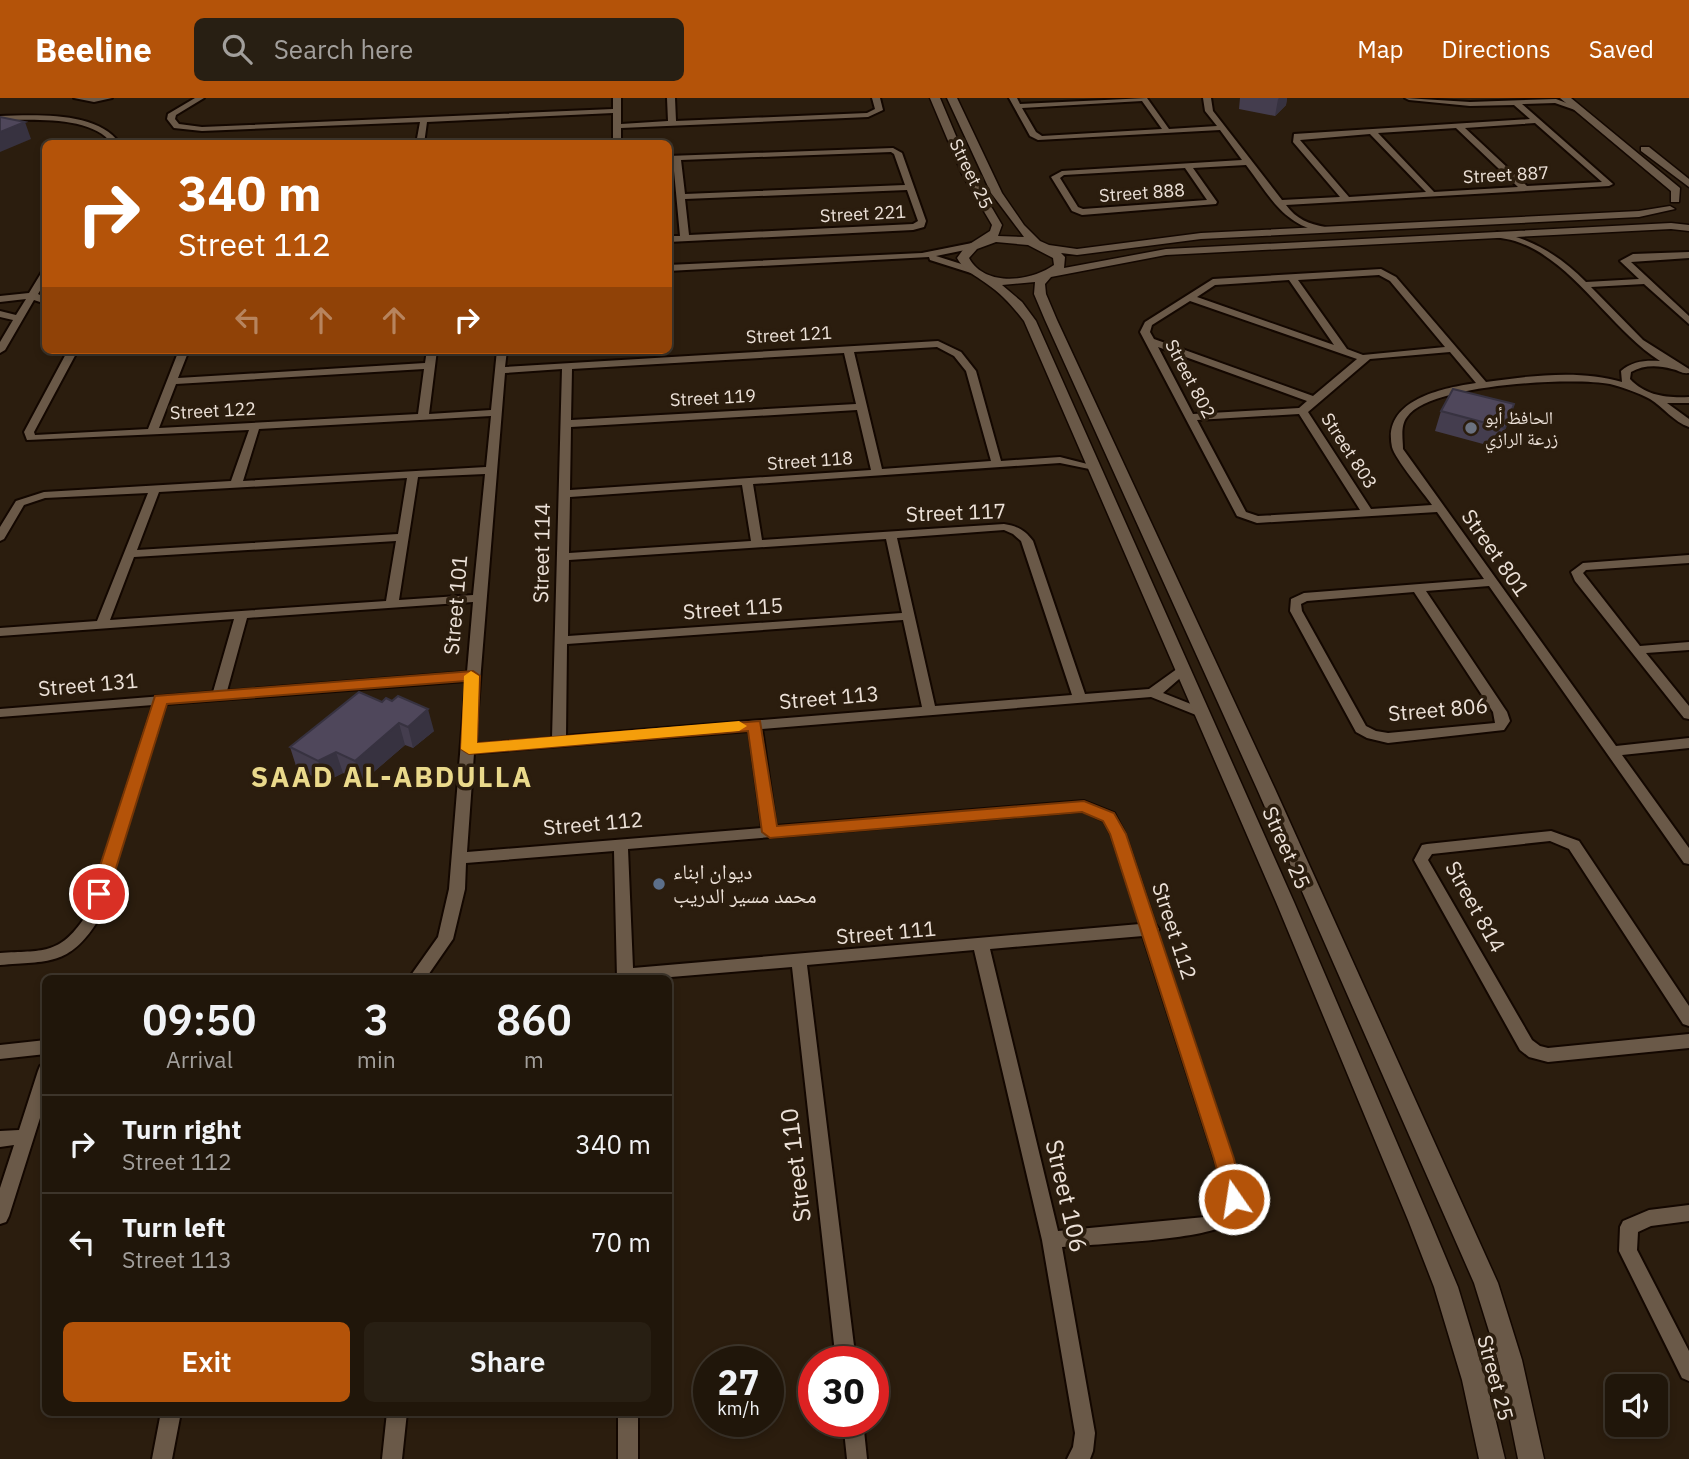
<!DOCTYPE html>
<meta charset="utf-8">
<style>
:root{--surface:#20160a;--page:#281f13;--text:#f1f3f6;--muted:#a29f9c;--line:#3d352b;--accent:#b45309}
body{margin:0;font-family:"IBM Plex Sans","Noto Naskh Arabic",sans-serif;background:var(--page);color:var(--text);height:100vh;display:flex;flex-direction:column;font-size:26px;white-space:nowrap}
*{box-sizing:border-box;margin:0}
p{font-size:23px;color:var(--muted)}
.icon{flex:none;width:38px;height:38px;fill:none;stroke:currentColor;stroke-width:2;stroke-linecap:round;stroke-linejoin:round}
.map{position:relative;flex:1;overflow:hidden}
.details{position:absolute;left:42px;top:877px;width:630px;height:441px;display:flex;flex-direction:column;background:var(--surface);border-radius:10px;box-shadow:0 4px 10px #0003,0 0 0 2px var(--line)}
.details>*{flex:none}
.guide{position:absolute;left:42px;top:42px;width:630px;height:214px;border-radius:10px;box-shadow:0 4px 10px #0003,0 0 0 2px var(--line);background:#b45309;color:#fff;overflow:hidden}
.controls{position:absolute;left:1605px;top:1276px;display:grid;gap:14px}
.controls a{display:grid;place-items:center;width:63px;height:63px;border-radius:10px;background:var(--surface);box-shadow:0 4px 10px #0003,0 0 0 2px var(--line);font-size:35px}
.speed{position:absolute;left:693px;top:1248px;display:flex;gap:14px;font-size:35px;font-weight:700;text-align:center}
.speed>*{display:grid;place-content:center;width:91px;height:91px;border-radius:50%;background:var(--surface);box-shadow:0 4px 10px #0003,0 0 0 2px var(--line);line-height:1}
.speed small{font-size:18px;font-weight:400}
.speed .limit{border:10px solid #d22;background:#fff;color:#111}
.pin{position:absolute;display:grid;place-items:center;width:60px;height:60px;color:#fff;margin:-30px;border:4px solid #fff;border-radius:50%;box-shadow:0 2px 7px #0007}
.me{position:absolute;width:77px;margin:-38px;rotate:347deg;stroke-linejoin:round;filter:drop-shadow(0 0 5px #0008)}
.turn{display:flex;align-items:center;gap:24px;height:147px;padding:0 21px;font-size:32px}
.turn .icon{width:91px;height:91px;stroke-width:2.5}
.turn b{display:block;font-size:49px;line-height:60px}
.lanes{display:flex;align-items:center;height:66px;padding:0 21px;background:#0003;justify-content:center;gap:35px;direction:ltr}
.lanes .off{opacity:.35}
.eta{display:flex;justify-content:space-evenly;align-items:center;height:119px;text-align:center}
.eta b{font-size:42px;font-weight:600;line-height:49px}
.button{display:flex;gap:14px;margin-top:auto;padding:14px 21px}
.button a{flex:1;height:80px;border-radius:10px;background:var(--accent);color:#fff;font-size:28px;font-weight:600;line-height:80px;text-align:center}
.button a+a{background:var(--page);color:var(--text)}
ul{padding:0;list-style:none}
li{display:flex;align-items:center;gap:21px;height:98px;padding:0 21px;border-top:2px solid var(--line)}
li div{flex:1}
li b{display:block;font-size:26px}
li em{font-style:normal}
header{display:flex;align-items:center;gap:42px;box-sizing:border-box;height:98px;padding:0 35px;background:var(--accent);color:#fff}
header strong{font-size:33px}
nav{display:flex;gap:38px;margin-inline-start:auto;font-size:24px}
.search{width:490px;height:63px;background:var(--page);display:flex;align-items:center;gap:18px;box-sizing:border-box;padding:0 24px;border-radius:10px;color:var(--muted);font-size:26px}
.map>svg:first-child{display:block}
</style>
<header>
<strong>Beeline</strong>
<div class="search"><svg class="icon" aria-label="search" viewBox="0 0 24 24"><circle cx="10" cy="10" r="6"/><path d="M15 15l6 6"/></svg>Search here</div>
<nav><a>Map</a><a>Directions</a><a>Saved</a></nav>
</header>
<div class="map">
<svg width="1689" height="1361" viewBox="0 0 1689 1361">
<rect width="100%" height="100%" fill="#2b1d0e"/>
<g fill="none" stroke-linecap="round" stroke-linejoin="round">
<!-- minor casing -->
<g stroke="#130700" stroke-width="4">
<path id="minor" d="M74,0H112L94,4Z
M195,0H204L176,17L175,21L179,26L202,29L613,11V0H621V26L668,23L667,0H675L676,23L867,15L875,11L872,0H880L883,12L868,19L621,30V46H613V15L427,24L424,46H416L420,24L202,33L174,30L167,21L168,16Z
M1009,0H1017L1020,6L1147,0L1169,31L1217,28L1205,13L1203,0H1211L1213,13L1282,102L1340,99L1293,44L1294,36L1530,21L1514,7L1470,8L1409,2L1405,0L1470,4L1556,1L1582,11L1578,13L1555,5L1522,6L1613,86L1609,88L1286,107C1296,121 1309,126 1325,129L1326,131L1322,134C1282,126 1269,97 1246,67L1193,70L1217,104L1216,106L1082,117L1072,113L1051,79L1062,73L1242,62L1220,32L1038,42L1030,38ZM1142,3L1162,31L1042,38L1036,34L1022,10ZM1535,25L1602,84L1527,88L1465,30ZM1456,30L1518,89L1434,94L1378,35ZM1370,36L1426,94L1349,99L1300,42ZM1185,70L1207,102L1083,111L1078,109L1060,80L1064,77Z
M0,18C36,17 98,13 120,46H112C93,17 30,22 0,22Z
M893,50L902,55L926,123L924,129L913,132L668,144V138H680L673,62H668V58ZM891,54L894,56L905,87L685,96L681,62ZM907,92L918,123L913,126L689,137L685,101Z
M1497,134C1533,141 1560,158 1586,184L1639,181L1620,163L1633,156L1689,154V160L1631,164L1689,218V226L1644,186L1591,189L1643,242L1689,271V275C1681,276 1679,272 1672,271C1658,267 1643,267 1631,274L1630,281C1646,298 1667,300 1689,299V305H1667L1689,321V329C1674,324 1663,309 1650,301C1639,295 1622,289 1610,286C1572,279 1429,286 1407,319C1400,328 1403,341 1403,351L1616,648L1689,640V650L1622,657L1689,750V766L1684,765L1489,488L1426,493L1507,614L1510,623L1504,632L1388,645L1367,640L1356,634L1290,513L1291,501L1304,495L1484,481L1437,414L1257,425L1237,418L1140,234L1145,224L1213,181L1381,171L1396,179L1486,284C1528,278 1580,271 1622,284L1621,273C1632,263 1646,262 1660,263C1609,230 1572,161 1515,143C1509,141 1501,140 1494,139L1493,137ZM1379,177L1390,183L1445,249L1363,257L1347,251L1298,182ZM1289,182L1334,247L1197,199L1215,187ZM1190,203L1357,261L1313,298L1154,241L1150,234L1152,227ZM1158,249L1307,303L1299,310L1193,316ZM1450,254L1476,285C1442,290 1382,302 1392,349C1395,361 1423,394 1432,407L1371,411L1308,314L1370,261ZM1299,316L1360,412L1258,418L1246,414L1197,322ZM1414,494L1493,614L1495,625L1388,635L1376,633L1366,628L1302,513L1301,506L1307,503Z
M972,145L976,148L975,150L936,158L974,170L976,172L971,175L930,162L929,159L668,173V167L922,155Z
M46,171V183L38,196L46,200V206L34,202L5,252L0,255V244L13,222L0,219V213L16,217L26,201L0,204V198L29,195L43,172Z
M938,243L961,254L976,273L1001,363L1060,359L1099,369V373L1060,365L753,386L762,442L1004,426C1017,428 1025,432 1033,443L1085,596L1149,591L1181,568L1186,569L1187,572L1186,575L1163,595L1206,612L1208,615L1201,619L1151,599L762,631L776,728L1084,703L1114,715L1116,719L1125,736L1155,826L1159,831L1157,833L1241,1087C1242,1101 1240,1117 1227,1126C1204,1142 1096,1146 1062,1149L1095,1335L1093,1353L1090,1361H1067L1073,1349L1075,1335L1042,1142L974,852L807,867L856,1264H836L792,869L659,880H617L614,753L466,765L465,791L453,841L426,880H409L438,839L449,791L466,583L166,606L97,824C69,868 48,863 0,867V855C42,852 59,858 85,819L153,607L0,619V611L213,594L234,521L0,538V530L97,523L148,395L45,400L24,407L4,441L0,443V429L16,403L44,394L231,383L249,332L27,342L24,334L68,252H78L34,334L35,337L148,331L179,252H189L178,280L425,265L427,252H437L429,316L491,312L497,252H507L505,269ZM937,249L954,258L966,273L991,363L882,371L854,254ZM844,255L856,306L571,322L572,271ZM424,271L418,316L159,330L176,286ZM562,271L552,640L475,646L505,275ZM857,312L871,372L570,392L571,329ZM491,318L486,369L243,383L259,331ZM485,376L473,497L399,502L418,379ZM407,380L398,436L137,452L159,394ZM742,387L751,443L569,455L570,399ZM1004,432L1013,436L1021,443L1072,597L935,608L897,440ZM886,441L902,515L568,538L569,462ZM396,443L386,503L110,522L134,459ZM473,504L467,574L227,593L247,520ZM903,522L922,609L566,638L567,546ZM749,633L762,730L467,754L474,655ZM1083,713L1104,723L1111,736L1140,826L633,870L628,751ZM1143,838L1223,1087L1222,1107L1212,1116L1205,1119L1058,1133L990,851Z
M1689,457V465L1586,472L1583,475L1640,548L1689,544V552L1646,555L1689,608V621L1684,620L1575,483L1571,474L1583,465Z
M1551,733L1579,743L1689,908V928L1683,926L1569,751L1550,743L1432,756L1428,762L1532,942L1540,948L1548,950L1689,936V950L1548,964L1529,959L1520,952L1414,762L1422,747L1427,746Z
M46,942V956L0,961V947Z
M46,966V1001L9,1118L6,1124L0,1126V1090L14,1047L0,1049V1033L19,1032L38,973L40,968Z
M1689,1107V1123L1651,1128L1638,1134L1637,1152L1689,1253V1283L1682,1280L1619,1153L1620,1129L1623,1123L1649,1112Z
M161,1314H181L172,1361H152Z
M387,1314H407L402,1361H382Z
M618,1314H638V1361H618Z
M843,1323H863L867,1361H847Z"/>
</g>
<!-- tertiary casing -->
<g stroke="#130700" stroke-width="3">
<path id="tertiary" d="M930,0H940L972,76L1002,127L998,138L1024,139L991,95L947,0H957L1002,95L1024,127L1040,143L1049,147L1077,151L1201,135L1639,113L1670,108L1675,111L1639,119L1201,141L1077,157L1061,155L1065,159L1064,170L1166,151L1671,125L1689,127V133L1671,131L1166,157L1051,179L1045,186L1046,196L1057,222L1275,691L1498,1185L1522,1262L1544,1361H1518L1498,1262L1474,1185L1257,691L1045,222L1034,196L1035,184L1002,187L1022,204L1036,223L1294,804L1430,1122L1458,1189L1486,1282L1505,1361H1479L1462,1282L1434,1189L1408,1122L1276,804L1024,223C1014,210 1002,196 987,186C974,176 966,175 957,160L965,149L990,133L992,127L962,76ZM996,144L1028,147L1053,160L1054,167C1030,184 985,189 969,160L977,151Z
M1560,0H1571L1680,90L1679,104H1671V93Z
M1641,49H1649L1689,81V89L1641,53Z"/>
</g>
<!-- minor -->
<use href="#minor" fill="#6a5948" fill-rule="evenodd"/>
<!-- tertiary -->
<use href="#tertiary" fill="#6a5948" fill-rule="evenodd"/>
</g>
<!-- wall -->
<path fill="#443d4e" d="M1240,0H1287L1286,7L1275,18L1239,11Z
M1441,313L1507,326L1498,350L1435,333Z
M382,604L434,633L413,650L405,647L362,684L343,675L325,684L297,671L290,649Z"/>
<!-- shaded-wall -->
<path fill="#373240" d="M1279,0H1287L1286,7L1275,18L1278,1Z
M25,24L31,41L0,54V34Z
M428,611L434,633L413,650L408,629Z
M399,625L405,647L362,684L355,663Z
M336,654L343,675L325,684L318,663Z"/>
<!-- building -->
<path fill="#4f475b" stroke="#373240" stroke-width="2" d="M0,19L25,24L0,34Z
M1453,291L1514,306L1505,330L1441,313Z
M359,594L382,604L386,600L392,603L398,598L428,611L408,629L399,625L355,663L336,654L318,663L290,649Z"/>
<!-- route -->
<path fill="#b45309" stroke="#753606" stroke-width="2" d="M473,573L480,578L477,645L760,623L777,728L1084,703L1114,715L1126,736L1234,1061L1244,1101L1241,1108L1234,1110L1227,1108L1214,1061L1110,736L1103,723L1082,714L770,740L762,734L748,633L469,656L461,651L465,583L167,606L108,796L105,800H93L91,796L155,598Z"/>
<!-- slow -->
<path fill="#f59e0b" d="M471,573L479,578L477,645L739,623L747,628L739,633L469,656L461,651L464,578Z"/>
<!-- markers -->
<circle fill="#6b7280" stroke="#2b1d0e" stroke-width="2.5" cx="1471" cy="330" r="7"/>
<circle fill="#5c6f8a" stroke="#2b1d0e" stroke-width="2.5" cx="659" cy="786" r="7"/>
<g text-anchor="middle" stroke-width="7" stroke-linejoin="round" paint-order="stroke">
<!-- far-street labels -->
<g font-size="18" fill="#ece1d8" stroke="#2b1d0e">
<text transform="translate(971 76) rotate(64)" y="6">Street 25</text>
<text transform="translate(1506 77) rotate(-3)" y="6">Street 887</text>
<text transform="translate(1142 95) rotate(-4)" y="6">Street 888</text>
<text transform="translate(863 116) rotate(-3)" y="6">Street 221</text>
<text transform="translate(789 237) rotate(-3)" y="6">Street 121</text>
<text transform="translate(1190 281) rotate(62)" y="6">Street 802</text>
<text transform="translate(713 300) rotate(-3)" y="6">Street 119</text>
<text transform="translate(213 313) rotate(-3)" y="6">Street 122</text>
<text transform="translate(1349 353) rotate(57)" y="6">Street 803</text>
<text transform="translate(810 363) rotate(-4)" y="6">Street 118</text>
</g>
<!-- far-poi labels -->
<g font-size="18" fill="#ece1d8" stroke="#2b1d0e" text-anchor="start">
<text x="1485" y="326">الحافظ أبو<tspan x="1485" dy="21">زرعة الرازي</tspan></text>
</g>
<!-- street labels -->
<g font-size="21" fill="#ece1d8" stroke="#2b1d0e">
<text transform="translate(956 415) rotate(-2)" y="7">Street 117</text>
<text transform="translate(542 455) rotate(-89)" y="7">Street 114</text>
<text transform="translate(1495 455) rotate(55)" y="7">Street 801</text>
<text transform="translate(456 507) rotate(-85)" y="7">Street 101</text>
<text transform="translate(733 511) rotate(-4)" y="7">Street 115</text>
<text transform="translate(88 587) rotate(-5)" y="7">Street 131</text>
<text transform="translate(829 600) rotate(-5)" y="7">Street 113</text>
<text transform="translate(1438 612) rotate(-5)" y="7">Street 806</text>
<text transform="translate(593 726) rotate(-5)" y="7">Street 112</text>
<text transform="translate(1286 750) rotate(66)" y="7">Street 25</text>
<text transform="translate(1475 809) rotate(61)" y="7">Street 814</text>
<text transform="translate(1174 833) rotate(72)" y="7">Street 112</text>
<text transform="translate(886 835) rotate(-5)" y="7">Street 111</text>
<text transform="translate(1495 1280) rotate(75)" y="7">Street 25</text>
</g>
<!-- poi labels -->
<g font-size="21" fill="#ece1d8" stroke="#2b1d0e" text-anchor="start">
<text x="673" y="781">ديوان ابناء<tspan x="673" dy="24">محمد مسير الدريب</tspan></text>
</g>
<!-- near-street labels -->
<g font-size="24" fill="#ece1d8" stroke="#2b1d0e">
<text transform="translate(796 1067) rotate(-97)" y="8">Street 110</text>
<text transform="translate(1066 1098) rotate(77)" y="8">Street 106</text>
</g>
<!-- district labels -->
<g font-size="28" font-weight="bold" letter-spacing="2" fill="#ead98b" stroke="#2b1d0e">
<text x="392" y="689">SAAD AL-ABDULLA</text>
</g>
</g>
</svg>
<div class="controls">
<a><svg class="icon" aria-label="sound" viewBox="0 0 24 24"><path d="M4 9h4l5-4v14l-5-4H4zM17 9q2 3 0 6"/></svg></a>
</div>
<div class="speed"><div>27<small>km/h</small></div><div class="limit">30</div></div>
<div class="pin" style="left:99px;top:796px;background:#d93025"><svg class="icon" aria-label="arrive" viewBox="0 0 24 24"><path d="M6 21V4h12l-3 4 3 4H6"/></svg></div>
<svg class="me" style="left:1234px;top:1101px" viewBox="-20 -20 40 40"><circle r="17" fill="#b45309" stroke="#fff" stroke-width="3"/><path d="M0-11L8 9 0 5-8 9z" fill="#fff"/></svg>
<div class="guide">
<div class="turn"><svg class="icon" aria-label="right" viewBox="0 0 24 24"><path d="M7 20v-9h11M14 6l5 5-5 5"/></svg><div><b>340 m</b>Street 112</div></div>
<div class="lanes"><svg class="icon off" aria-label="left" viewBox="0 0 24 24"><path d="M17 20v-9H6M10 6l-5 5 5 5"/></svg><svg class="icon off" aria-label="ahead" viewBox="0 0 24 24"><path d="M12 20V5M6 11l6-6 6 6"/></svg><svg class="icon off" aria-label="ahead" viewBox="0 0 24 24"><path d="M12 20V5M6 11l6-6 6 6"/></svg><svg class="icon" aria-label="right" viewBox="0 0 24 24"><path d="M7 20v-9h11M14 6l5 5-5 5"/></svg></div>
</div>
<section class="details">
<div class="eta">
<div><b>09:50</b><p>Arrival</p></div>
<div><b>3</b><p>min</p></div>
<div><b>860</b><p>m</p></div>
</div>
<ul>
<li><svg class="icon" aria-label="right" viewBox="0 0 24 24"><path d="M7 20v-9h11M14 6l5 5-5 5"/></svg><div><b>Turn right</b><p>Street 112</p></div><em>340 m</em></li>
<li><svg class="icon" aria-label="left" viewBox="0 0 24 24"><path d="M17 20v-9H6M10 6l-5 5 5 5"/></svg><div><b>Turn left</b><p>Street 113</p></div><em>70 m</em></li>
</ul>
<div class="button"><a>Exit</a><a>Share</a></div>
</section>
</div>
